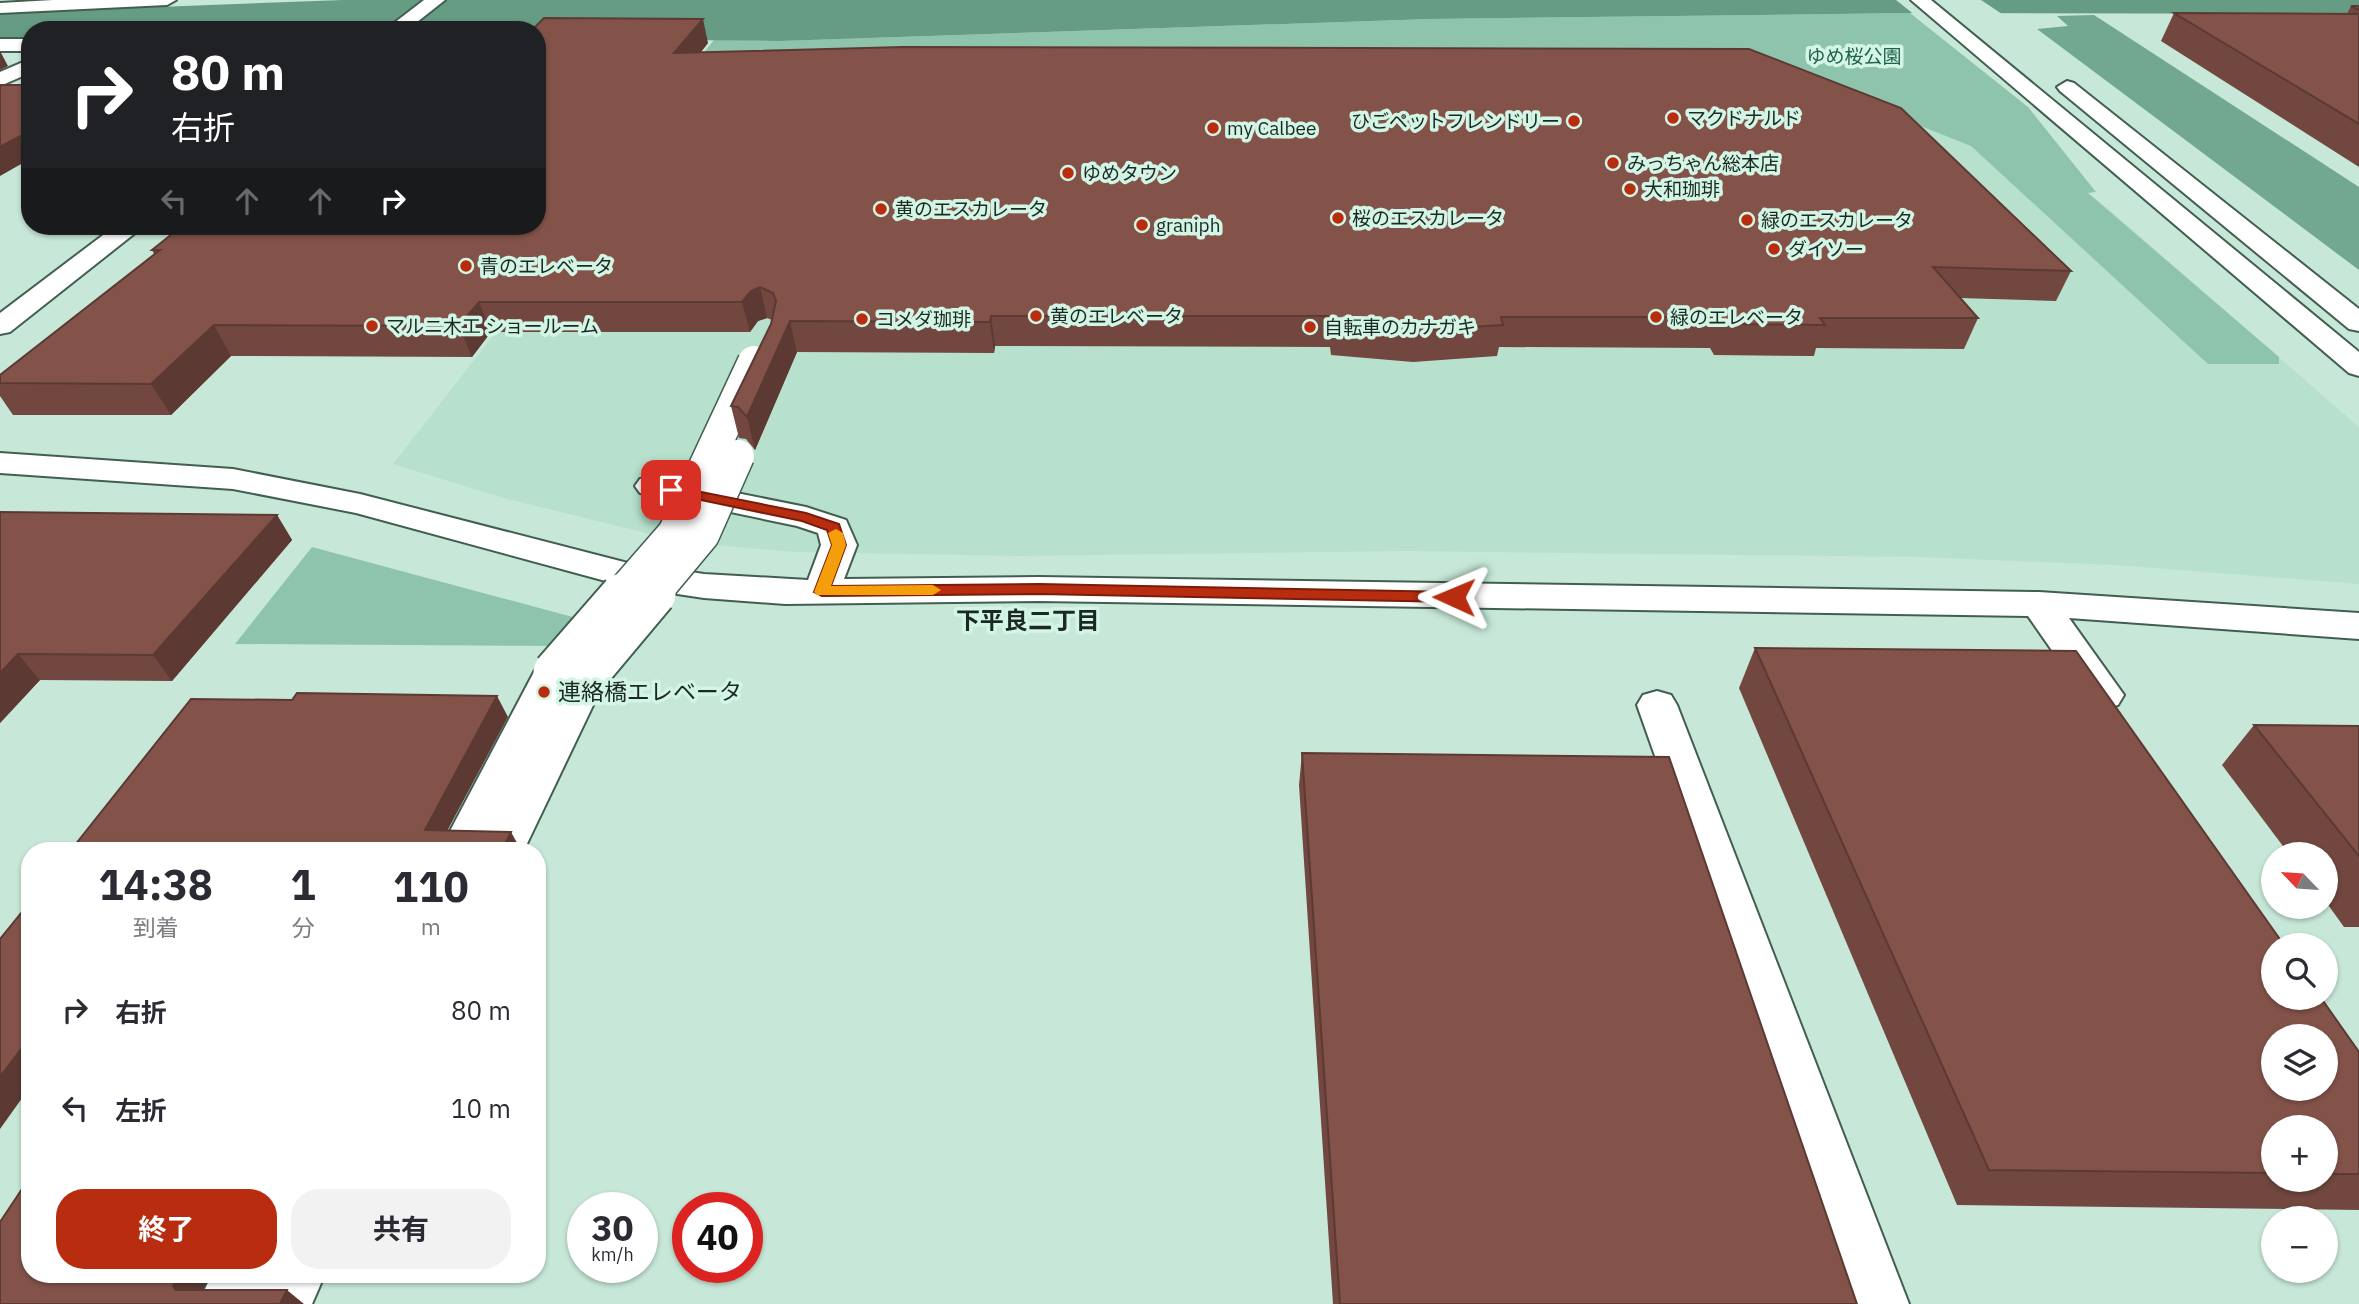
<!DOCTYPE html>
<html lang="ja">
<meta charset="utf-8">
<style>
:root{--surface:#fff;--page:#f2f2f3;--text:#2b2b33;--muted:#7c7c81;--accent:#b82d10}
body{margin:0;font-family:"IBM Plex Sans","Noto Sans JP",sans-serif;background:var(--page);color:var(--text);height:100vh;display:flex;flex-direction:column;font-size:26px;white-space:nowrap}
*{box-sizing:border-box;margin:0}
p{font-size:23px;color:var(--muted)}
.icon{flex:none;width:38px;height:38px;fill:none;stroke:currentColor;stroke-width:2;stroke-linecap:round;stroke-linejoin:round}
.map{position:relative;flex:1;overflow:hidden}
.sheet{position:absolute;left:21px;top:842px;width:525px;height:441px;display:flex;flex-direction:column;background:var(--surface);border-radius:28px;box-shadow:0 2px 5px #0004}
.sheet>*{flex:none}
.top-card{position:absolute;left:21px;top:21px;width:525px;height:214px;border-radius:28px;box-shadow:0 2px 5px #0004;background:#202124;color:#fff;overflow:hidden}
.needle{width:46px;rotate:295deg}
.fabs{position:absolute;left:2261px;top:842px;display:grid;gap:14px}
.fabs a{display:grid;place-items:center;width:77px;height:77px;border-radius:50%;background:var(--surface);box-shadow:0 2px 5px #0004;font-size:35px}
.speed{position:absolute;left:567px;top:1192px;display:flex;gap:14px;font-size:35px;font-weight:700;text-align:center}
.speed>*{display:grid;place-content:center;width:91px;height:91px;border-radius:50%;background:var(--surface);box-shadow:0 2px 5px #0004;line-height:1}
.speed small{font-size:18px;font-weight:400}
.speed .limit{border:10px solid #d22;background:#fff;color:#111}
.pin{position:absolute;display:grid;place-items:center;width:60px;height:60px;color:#fff;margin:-30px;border-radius:14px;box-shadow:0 4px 10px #0006}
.me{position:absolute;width:77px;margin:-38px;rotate:271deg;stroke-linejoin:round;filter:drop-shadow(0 0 5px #0008)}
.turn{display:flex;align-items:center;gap:24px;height:147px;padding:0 35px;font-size:32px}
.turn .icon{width:91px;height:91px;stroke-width:2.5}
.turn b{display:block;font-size:49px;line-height:60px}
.lanes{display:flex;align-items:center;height:66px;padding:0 35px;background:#0003;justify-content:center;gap:35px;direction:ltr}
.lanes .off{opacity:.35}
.eta{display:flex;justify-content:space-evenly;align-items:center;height:119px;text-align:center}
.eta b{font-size:42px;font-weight:700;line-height:49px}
.primary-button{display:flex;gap:14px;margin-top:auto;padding:14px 35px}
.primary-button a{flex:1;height:80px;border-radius:28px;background:var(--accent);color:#fff;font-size:28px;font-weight:700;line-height:80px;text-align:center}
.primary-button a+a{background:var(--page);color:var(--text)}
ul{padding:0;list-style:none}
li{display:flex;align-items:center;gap:21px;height:98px;padding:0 35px}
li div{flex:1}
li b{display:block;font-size:26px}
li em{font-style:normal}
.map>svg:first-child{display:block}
</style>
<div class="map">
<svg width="2359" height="1304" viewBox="0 0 2359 1304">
<rect width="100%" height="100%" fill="#c7e8d8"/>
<!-- built -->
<path fill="#b7e1cd" d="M1879,24L2113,213L2359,427V584L2115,565L1917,557L1405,551L1018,556L795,552L703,544L657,536L500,497L393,464L524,296L537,226L683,78L714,40Z"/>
<!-- green -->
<path fill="#8fc4ac" d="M1910,13L2028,107L2096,192L2088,193L2279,357V364H2208L1971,146L1769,66L685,76L714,40L779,41L1430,19Z
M312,547L584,620L570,646L235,644Z"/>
<!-- forest -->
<path fill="#72a890" d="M2094,15L2359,187V270L2037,29L2068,26L2057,16Z"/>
<!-- water -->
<path fill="#669b84" d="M343,0H2359V14L1910,13L1430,19L779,41L682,40L537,30H30V37H0V13Z"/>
<!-- pier -->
<path fill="#c7e8d8" d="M1896,0H1981L2005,16H1916Z"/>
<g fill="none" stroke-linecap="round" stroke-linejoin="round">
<!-- minor casing -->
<g stroke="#415e51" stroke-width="4">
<path id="minor" d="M53,0H176L167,5L0,13V3Z
M424,0H445L407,30H385Z
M1911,0H1931L2359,352V376L2349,373Z
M0,39H30V51H0Z
M30,59V73L0,86V72Z
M2067,81L2074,83L2359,309V331L2349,329L2060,91L2057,87Z
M115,226H144L10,332L0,334V313Z
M0,453L233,469L360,494L624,562L704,574L808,580L821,545L818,533L797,526L640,493L635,486L640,479L652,476L806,507L846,520L857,545L844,579L1039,577L2039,592L2359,613V639L2069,618L2124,695L2118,705L2104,709L2090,705L2028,616L1039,601L785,604L704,598L624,586L356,513L233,489L0,473Z
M554,658L568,662L572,669L574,664L588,660L602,664L608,674L524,850H440L534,672L540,662Z
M1657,691L1671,695L1677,705L1909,1304H1849L1637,705L1643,695Z
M212,1274H325L312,1304H198Z"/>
</g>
<!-- minor -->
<use href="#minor" fill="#fff" fill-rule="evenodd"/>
<!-- minor-bridge-far1 casing -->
<g stroke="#415e51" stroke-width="35" stroke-linecap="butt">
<path id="minor-bridge-far1" d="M620,595L674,533L754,362
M653,595L703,535L738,456"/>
</g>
<!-- minor-bridge casing -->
<g stroke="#415e51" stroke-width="45" stroke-linecap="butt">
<path id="minor-bridge" d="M554,672L622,594
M588,674L655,594"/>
</g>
<!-- minor-bridge-far1 -->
<use href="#minor-bridge-far1" stroke="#fff" stroke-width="32"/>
<!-- minor-bridge -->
<use href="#minor-bridge" stroke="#fff" stroke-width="41"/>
</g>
<!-- wall -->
<path fill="#71473f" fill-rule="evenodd" d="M2351,6H2359V167L2161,41L2174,13L2347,14Z
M708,43L701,52L2071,271L2056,301L1960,298L1978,318L1964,349L1816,348L1814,356L1714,355L1710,348L1499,347L1497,356L1413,362L1331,355L1330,347L995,346L994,353L797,352L755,450L746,439L739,438L731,406L771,324L772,320L767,318L758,321L750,332H491L472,357L231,356L171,415H13L0,396V375L154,254L152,250Z
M0,512L277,515L292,540L172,681L40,680L0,723Z
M1755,648L2359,1052V1210L1957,1205L1739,688ZM2273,1127H2326V1180H2273Z
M2254,725L2359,726V927H2344L2326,902V854H2289L2222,765Z
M1302,753L1857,1304H1333L1299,785Z"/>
<!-- shaded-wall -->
<path fill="#5c3a33" d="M703,19L708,43L680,78L674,53Z
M0,51L8,66L0,70Z
M30,131V159L0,176V147Z
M760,287L767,318L758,321L750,332L742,302L751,291Z
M479,302L491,332L472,357L459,326Z
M991,316L995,346L994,353L990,322Z
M790,321L797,352L755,450L747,417Z
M214,325L231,356L171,415L151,384Z
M277,515L292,540L172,681L153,655Z
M18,654L40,680L0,723V673Z
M497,696L508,717L437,850L425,830Z
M511,832L521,850H502Z
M30,1037V1087L0,1129V1077Z
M180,1274H211L196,1303L176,1290L173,1286Z
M287,1290L304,1304H280Z"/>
<!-- building -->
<path fill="#835349" stroke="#5c3a33" stroke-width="2" fill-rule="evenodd" d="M2351,6H2359V10Z
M2174,13L2359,14V124Z
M544,18L703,19L674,53L903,47L1749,49L1901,108L2071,271L1933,267L1978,318H1820L1825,325L1724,324L1719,317H1501L1503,325L1418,330L1334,324L1333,316H991L990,322L790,321L747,417L738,407L731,406L771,324L776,301L773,293L760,287L751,291L742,302H479L459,326L214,325L151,384L0,383V375L160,250H152L182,226H537V30H532Z
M0,85H30V131L0,147Z
M0,512L277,515L153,655L18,654L0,673Z
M1755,648L2076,651L2284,945H2273V998H2321L2359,1052V1174H2326V1127H2273V1173L1989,1170ZM2273,1036H2326V1088H2273Z
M297,693L497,696L425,830L511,832L502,850H71L191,699L292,700Z
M2254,725L2359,726V856Z
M1302,753L1669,757L1857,1304H1340Z
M30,902V1037L0,1077V939Z
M30,1177V1274H180L173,1286L176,1290H287L280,1304H0V1222Z"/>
<!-- route -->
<path fill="#b82d10" stroke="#781d0a" stroke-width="2" d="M671,486L806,513L839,524L846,545L831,586L1039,584L1454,592L1461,597L1454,602L1039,594L822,596L814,592L832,545L827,530L802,521L667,493V487Z"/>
<!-- slow -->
<path fill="#f59e0b" d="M836,529L843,533L846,545L831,586L933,585L941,590L933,595H817L814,592L832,545L828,533Z"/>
<!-- markers -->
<g fill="#b82d10" stroke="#d3f5e5" stroke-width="2.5">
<circle cx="1673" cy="118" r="7"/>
<circle cx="1574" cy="121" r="7"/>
<circle cx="1213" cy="128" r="7"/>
<circle cx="1613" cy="163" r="7"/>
<circle cx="1068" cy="173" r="7"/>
<circle cx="1630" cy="189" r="7"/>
<circle cx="881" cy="209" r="7"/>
<circle cx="1338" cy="218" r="7"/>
<circle cx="1747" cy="220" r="7"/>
<circle cx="1142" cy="225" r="7"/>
<circle cx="1774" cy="249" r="7"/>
<circle cx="466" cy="266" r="7"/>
<circle cx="1036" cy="316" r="7"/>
<circle cx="1656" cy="317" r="7"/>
<circle cx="862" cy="319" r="7"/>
<circle cx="372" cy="326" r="7"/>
<circle cx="1310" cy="327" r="7"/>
<circle cx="544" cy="692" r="7"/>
</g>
<g text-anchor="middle" stroke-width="7" stroke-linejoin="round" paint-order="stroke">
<!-- far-park labels -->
<g font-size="19" fill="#21624a" stroke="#d3f5e5">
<text x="1854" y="63">ゆめ桜公園</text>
</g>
<!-- far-poi labels -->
<g font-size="19" fill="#1c2923" stroke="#d3f5e5" text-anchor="start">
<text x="1687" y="125">マクドナルド</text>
<text x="1560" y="128" text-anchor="end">ひごペットフレンドリー</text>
<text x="1227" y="135">my Calbee</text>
<text x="1627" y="170">みっちゃん総本店</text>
<text x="1082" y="180">ゆめタウン</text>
<text x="1644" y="196">大和珈琲</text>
<text x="895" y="216">黄のエスカレータ</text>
<text x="1352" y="225">桜のエスカレータ</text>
<text x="1761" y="227">緑のエスカレータ</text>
<text x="1156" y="232">graniph</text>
<text x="1788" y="256">ダイソー</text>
<text x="480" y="273">青のエレベータ</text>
<text x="1050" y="323">黄のエレベータ</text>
<text x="1670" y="324">緑のエレベータ</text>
<text x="876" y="326">コメダ珈琲</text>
<text x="386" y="333">マルニ木工 ショールーム</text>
<text x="1324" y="334">自転車のカナガキ</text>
</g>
<!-- poi labels -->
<g font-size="23" fill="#1c2923" stroke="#d3f5e5" text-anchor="start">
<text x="558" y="700">連絡橋エレベータ</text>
</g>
<!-- neighbourhood labels -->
<g font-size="24" font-weight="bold" fill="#1c2923" stroke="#d3f5e5">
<text x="1028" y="629">下平良二丁目</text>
</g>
</g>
</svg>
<div class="fabs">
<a><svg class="needle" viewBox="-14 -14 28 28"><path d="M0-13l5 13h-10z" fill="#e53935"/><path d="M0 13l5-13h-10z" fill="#7c7c81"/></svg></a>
<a><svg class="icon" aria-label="search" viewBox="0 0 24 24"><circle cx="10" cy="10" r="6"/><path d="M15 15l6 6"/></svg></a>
<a><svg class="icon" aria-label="layers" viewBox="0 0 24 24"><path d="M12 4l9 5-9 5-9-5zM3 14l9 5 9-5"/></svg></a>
<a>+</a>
<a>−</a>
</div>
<div class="speed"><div>30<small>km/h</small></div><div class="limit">40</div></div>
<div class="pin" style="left:671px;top:490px;background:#d93025"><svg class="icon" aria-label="arrive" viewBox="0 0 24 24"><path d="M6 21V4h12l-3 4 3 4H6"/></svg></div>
<svg class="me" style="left:1454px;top:597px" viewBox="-20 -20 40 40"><path d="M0-17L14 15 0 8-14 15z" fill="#b82d10" stroke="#fff" stroke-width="4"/></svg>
<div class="top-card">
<div class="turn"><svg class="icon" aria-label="right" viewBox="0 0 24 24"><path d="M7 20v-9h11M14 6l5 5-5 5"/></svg><div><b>80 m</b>右折</div></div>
<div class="lanes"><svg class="icon off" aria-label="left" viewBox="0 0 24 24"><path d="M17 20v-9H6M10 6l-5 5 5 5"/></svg><svg class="icon off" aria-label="ahead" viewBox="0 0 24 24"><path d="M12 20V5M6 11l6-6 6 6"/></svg><svg class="icon off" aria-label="ahead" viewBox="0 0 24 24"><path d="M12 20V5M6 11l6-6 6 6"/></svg><svg class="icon" aria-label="right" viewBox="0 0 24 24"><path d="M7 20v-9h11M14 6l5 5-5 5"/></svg></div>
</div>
<section class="sheet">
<div class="eta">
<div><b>14:38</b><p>到着</p></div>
<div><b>1</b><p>分</p></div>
<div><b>110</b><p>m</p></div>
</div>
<ul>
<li><svg class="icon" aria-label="right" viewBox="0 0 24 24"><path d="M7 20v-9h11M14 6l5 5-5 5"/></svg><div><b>右折</b></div><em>80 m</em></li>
<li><svg class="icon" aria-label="left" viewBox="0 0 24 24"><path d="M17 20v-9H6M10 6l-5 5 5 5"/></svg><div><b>左折</b></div><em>10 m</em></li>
</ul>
<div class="primary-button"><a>終了</a><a>共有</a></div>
</section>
</div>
